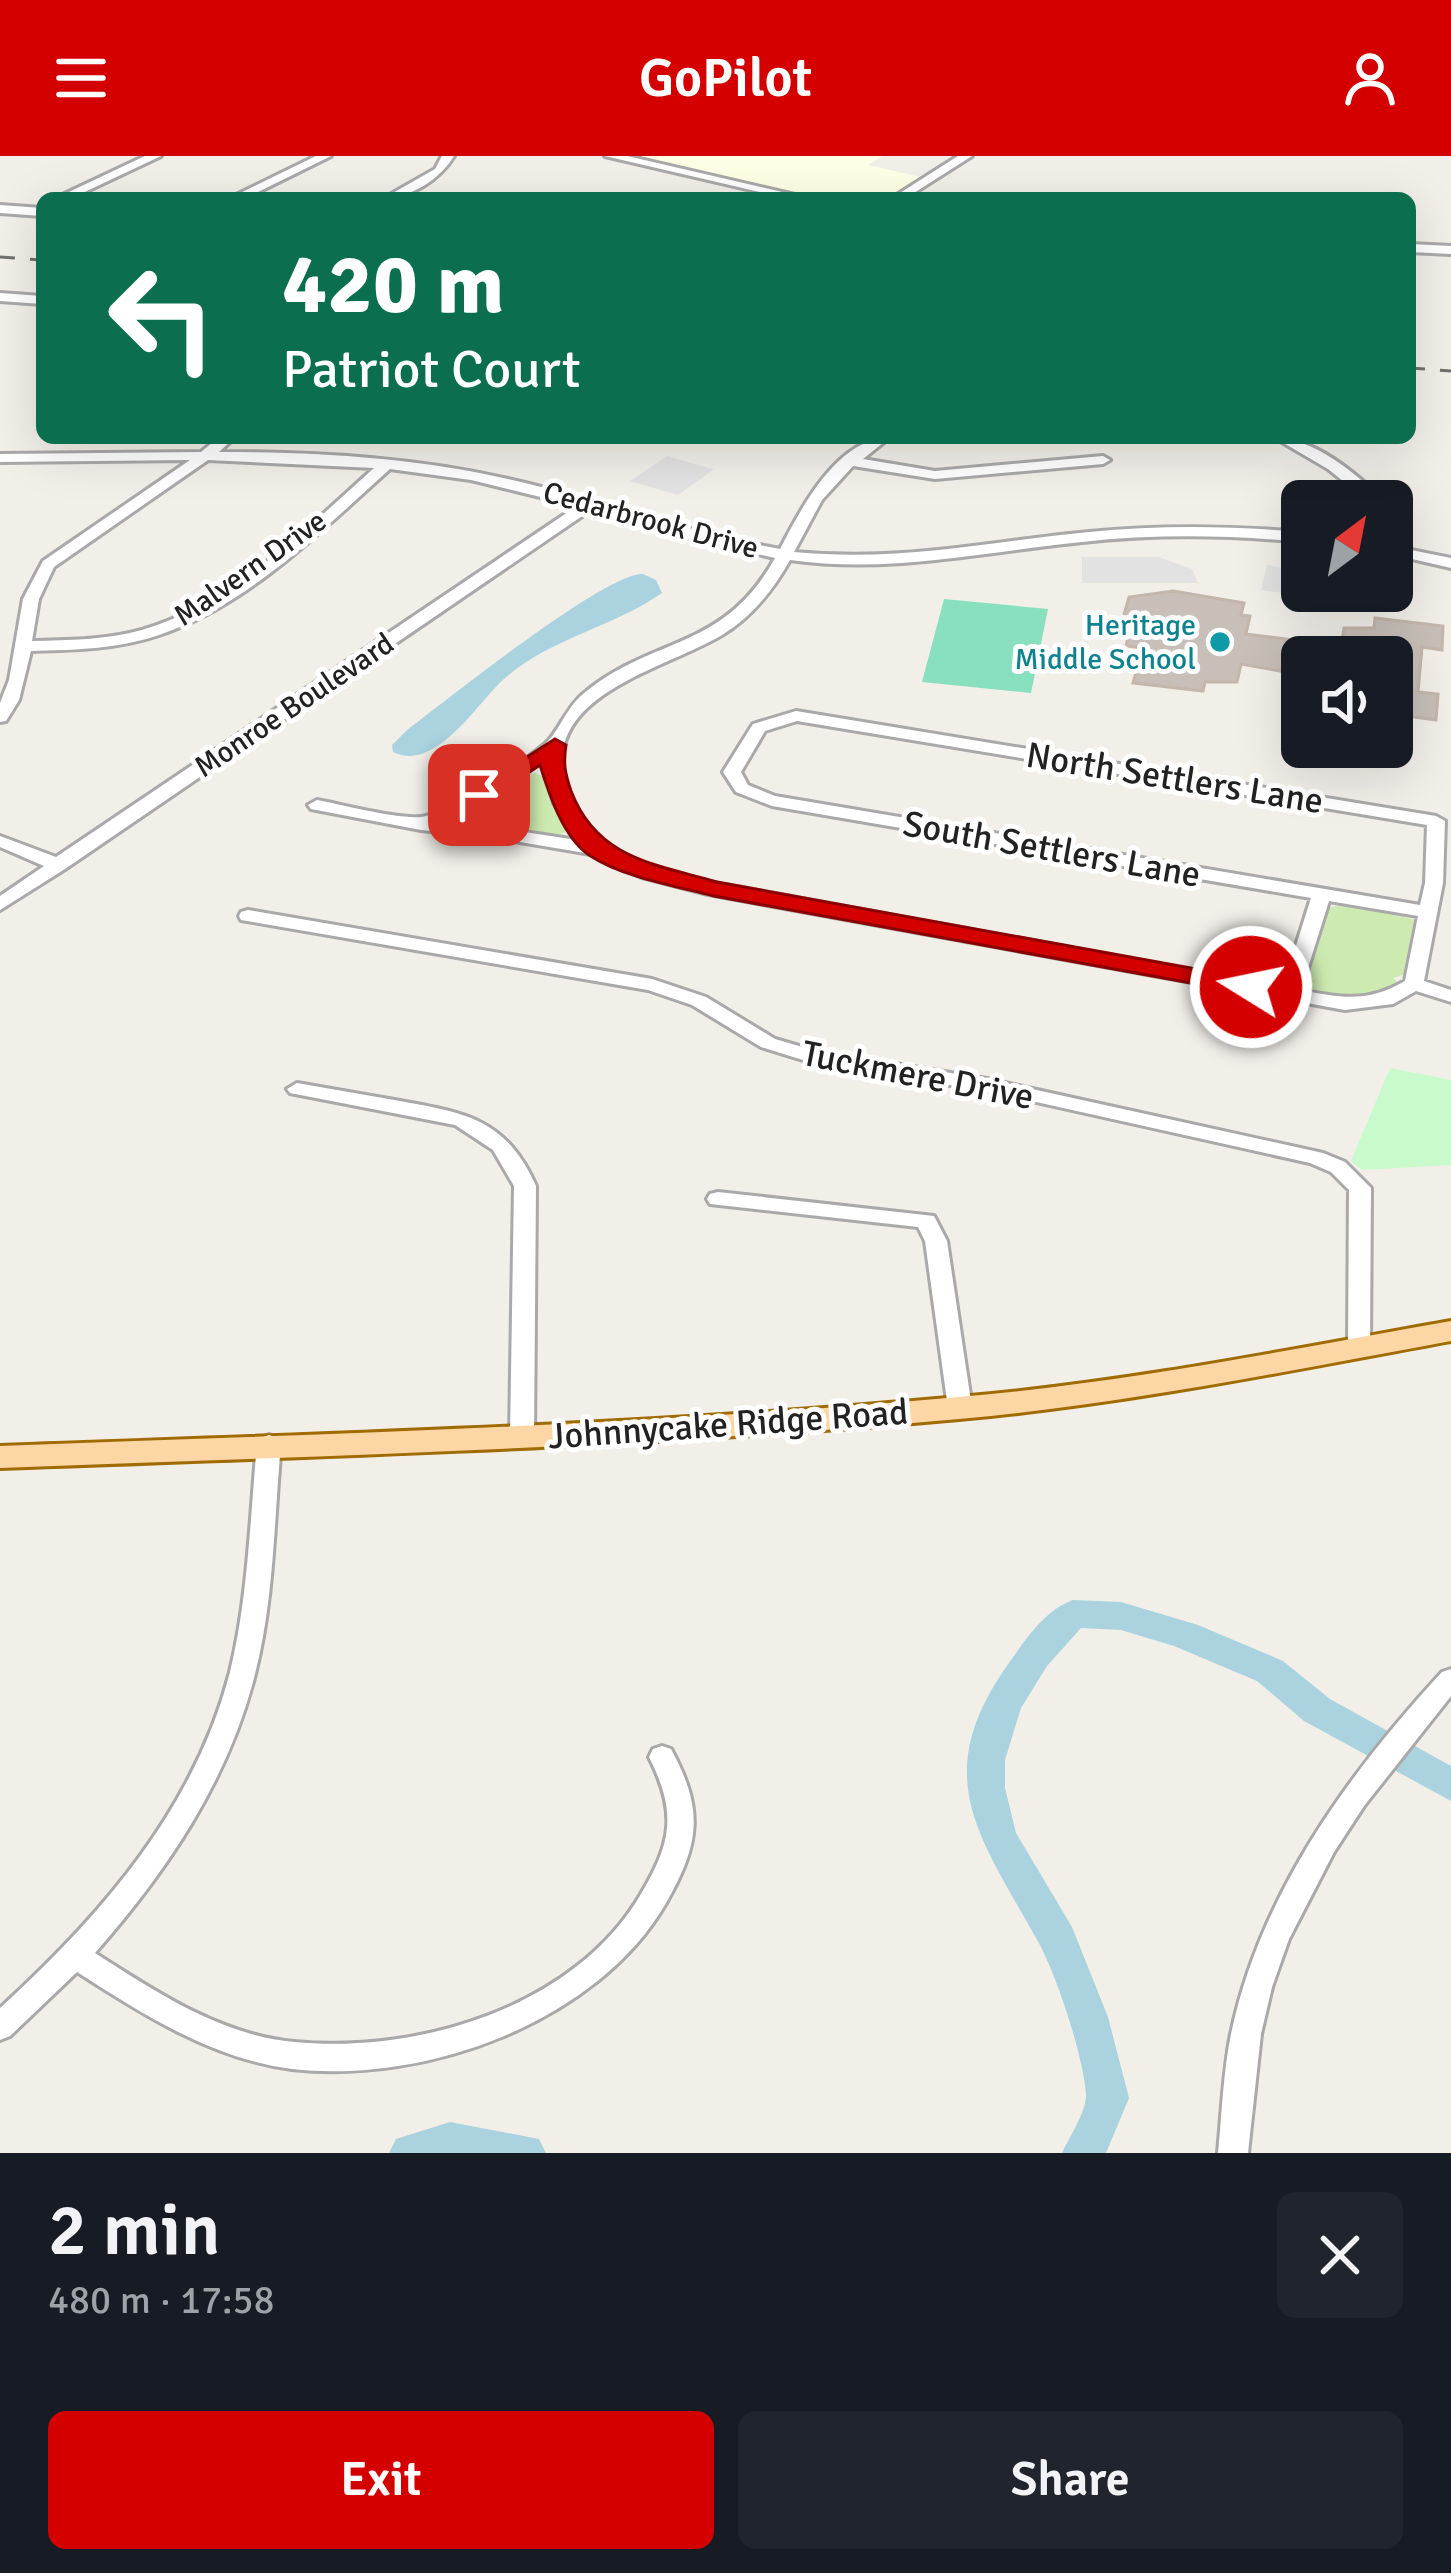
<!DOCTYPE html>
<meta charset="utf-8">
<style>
:root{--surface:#171b24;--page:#20242c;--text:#f1f3f6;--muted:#9ea1a6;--accent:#d40000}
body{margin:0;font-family:Signika,sans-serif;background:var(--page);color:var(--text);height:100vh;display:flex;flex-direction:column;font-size:45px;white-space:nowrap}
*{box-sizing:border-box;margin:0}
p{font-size:39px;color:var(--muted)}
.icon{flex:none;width:66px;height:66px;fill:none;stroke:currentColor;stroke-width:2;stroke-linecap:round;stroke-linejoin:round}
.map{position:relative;height:1997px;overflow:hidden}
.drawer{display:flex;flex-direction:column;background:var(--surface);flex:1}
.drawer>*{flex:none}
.hud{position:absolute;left:36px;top:36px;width:1380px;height:252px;border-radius:18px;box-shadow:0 12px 48px #0002;background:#0b6e4f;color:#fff;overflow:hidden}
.needle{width:78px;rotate:32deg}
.tools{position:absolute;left:1281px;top:324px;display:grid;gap:24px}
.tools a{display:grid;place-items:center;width:132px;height:132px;border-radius:18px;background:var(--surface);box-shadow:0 12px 48px #0002;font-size:60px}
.pin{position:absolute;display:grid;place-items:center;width:102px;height:102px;color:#fff;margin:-51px;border-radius:24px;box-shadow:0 6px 18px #0006}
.me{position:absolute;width:132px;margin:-66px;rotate:280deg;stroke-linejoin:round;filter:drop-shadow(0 0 9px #0008)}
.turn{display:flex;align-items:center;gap:42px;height:252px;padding:0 48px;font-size:54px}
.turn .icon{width:156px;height:156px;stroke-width:2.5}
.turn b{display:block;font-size:84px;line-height:102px}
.round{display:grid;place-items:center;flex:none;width:126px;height:126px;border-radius:18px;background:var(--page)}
.summary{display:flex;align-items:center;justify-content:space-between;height:204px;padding:0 48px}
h1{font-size:72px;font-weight:600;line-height:90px}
.cta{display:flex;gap:24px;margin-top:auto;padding:24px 48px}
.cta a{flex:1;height:138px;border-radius:18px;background:var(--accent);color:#fff;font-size:48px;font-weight:600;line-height:138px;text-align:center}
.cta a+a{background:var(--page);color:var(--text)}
header{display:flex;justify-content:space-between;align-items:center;height:156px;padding:0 48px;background:var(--accent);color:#fff;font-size:54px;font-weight:600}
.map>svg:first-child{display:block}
</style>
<header><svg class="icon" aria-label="menu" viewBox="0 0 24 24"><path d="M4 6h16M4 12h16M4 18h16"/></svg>GoPilot<svg class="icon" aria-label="person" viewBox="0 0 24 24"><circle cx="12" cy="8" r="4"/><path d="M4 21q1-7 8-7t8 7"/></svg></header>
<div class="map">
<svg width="1451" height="1997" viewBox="0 0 1451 1997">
<rect width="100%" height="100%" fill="#f2efe9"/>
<!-- education -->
<path fill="#ffffe5" d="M611,0H882L868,9L929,23L898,42H802Z"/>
<!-- grass -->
<path fill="#cdebb0" d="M535,617L546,622L553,645L570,669L565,677L553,679L459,662V655L522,619Z
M1346,748L1416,764L1406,818L1393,822L1400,829L1397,832C1367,841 1333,849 1306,829L1327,752Z"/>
<!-- park -->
<path fill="#c8facc" d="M1390,912L1451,924V1009L1362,1014L1351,1005Z"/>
<!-- pitch -->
<path fill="#88e0be" d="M944,443L1048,453L1031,537L922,526Z"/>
<!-- parking -->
<path fill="#e2e2e2" d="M667,300L709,312L714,313L678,339L630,325Z
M1082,401H1159L1192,413L1198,427H1082Z
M1267,409L1302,416V435H1392V428L1399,429L1408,438L1406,454L1261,434Z"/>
<!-- water -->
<path fill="#aad3df" d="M643,418L656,424L662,437C612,472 550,482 504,523C477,547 436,617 393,596L392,589L407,574C446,545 606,416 643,418Z"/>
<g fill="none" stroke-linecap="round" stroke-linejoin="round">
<!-- river -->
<path fill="#aad3df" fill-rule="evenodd" d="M1073,1444L1121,1446L1198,1469L1283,1505L1330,1543L1451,1610V1645L1304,1565L1257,1525L1174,1490L1121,1474L1081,1472L1047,1510L1021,1552L1005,1604V1632L1016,1677L1072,1771L1108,1861L1129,1942L1106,1997H1062C1069,1981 1087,1955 1086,1938C1083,1899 1056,1816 1036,1782C979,1679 928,1620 1009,1507C1025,1484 1046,1453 1073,1444Z
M450,1966L539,1983L546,1997H389L396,1983Z"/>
</g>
<!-- building -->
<path fill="#c7bfb8" stroke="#c4b6ab" stroke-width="3" d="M1173,435L1244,447L1241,459L1250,460L1246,478L1341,490L1344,472H1374L1375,462L1443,470L1442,494L1422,491L1418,536L1438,538L1436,564L1392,558V501H1302V519L1241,508L1237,526H1205L1203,535L1133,527L1143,492L1126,490L1132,464L1123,462L1129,441Z"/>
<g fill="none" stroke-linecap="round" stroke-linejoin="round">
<!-- minor casing -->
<g stroke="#a9a9a9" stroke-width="6">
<path id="minor" d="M145,0H161L72,42H56Z
M316,0H331L246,42H230Z
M442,0H454C440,23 411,42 384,42L435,13Z
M605,0H627L808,42H786Z
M958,0H972L906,42H892Z
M0,49L42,52V60L0,57Z
M1410,88L1451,90V98L1410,96Z
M0,137L42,140V148L0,145Z
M218,282H234L219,296C320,296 422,302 521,326C608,347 692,377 780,393C801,353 837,282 889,282L863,303L935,315L1103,300L1110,304L1103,308L935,323L853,310L822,344L794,396C902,406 984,386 1089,376C1160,369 1231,370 1302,376V386C1229,379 1155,378 1082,386C983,396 889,418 790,404C773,434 752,461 722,479C662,515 532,540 568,638C587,691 632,707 682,721L1283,831L1311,742L772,650L736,636L723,616L753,568L796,555L1436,660L1445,665L1443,727L1424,825L1451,834V846L1416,835L1393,848L1345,854L708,738L642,721L591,698L491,681L421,674L311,653L308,649L317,644C340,648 407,666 426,660C456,650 520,609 545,588C559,576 566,552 583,538C653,479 723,496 775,402L695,384L591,354L65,713L0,754V740L44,710L0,691V680L56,701L577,350L471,324L390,313C321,375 248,449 159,479C118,493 74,494 31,495L19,544L6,565L0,566V547L9,524L23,443L43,405L190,304L0,306V298L201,296ZM208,304L374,312C307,372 232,448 142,474C107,484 69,484 32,485L39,443L54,411ZM797,565L1427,669L1425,727L1420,749L775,640L748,629L741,616L765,575ZM544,604L554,647L577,684L444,664L474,650ZM1329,745L1418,760L1405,825C1367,847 1342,842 1301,834Z
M1275,282C1314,282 1357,318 1384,345H1368L1328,313Z
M1392,356L1400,361L1411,394L1451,402V412L1399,400L1392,384Z
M248,754L652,823L706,841L775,883L816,895L987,923L1323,997L1345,1006L1371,1032L1370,1193L1367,1199H1351L1348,1193L1349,1034L1331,1016L1310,1007L987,935L806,905L761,891L692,849L648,834L241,764L239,760L241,756Z
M297,927C331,933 366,939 400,945C466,957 506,963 536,1030L534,1281L530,1287H514L510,1281L514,1030L493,994L455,969L290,937L287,933Z
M718,1036L934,1060L947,1085L972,1252L968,1258H952L948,1252L925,1085L918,1071L710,1048L707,1043L710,1038Z
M269,1279L277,1282L281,1288C274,1364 274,1444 255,1518C228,1625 167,1715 95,1797C156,1836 220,1879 294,1886C419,1898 575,1851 641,1738C672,1686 677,1656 649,1601L653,1593L662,1590L671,1593C704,1654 700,1687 666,1747C597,1866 426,1928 292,1913C213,1903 142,1858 77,1816L10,1880L0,1884V1852C101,1760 195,1652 230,1516C248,1442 250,1364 257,1288L261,1282Z
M1451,1513V1540L1364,1650L1334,1696L1289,1783L1272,1831L1261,1878L1248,1997H1218C1222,1957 1223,1917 1231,1878C1260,1739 1348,1618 1442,1516Z"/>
</g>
<!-- major casing -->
<g stroke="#a06b00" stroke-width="6">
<path id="major" d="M1451,1165V1185C1288,1215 1125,1248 959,1263C640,1292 320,1300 0,1312V1290C320,1278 640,1270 959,1241C1124,1227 1288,1194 1451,1165Z"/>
</g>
<!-- minor -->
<use href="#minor" fill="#fff" fill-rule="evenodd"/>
<!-- major -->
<use href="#major" fill="#fcd6a4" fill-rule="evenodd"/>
<!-- rail -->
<path stroke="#707070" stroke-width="3" stroke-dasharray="15 15" stroke-linecap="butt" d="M0,101L42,104
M1410,212L1451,215"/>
</g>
<!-- route -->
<path fill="#d40000" stroke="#8a0000" stroke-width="3" d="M555,583L566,589C563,608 565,617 571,635C597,703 655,708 717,726L1251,823L1264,831L1251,838L714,740C675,730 622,721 589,699C563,681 549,638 540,609L488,644H471L468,639Z"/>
<!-- markers -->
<circle fill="#0f9aa8" stroke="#fff" stroke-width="4.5" cx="1220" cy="486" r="12"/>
<g text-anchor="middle" stroke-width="10" stroke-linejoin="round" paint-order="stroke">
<!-- far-street labels -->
<g font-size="30" fill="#222" stroke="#fff">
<text transform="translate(651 364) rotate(15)" y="10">Cedarbrook Drive</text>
<text transform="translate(250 412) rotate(-35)" y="10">Malvern Drive</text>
<text transform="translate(294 549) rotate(-34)" y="10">Monroe Boulevard</text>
</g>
<!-- far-culture labels -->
<g font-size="30" fill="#0d838f" stroke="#fff" text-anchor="end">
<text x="1196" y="479">Heritage<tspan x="1196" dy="34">Middle School</tspan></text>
</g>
<!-- street labels -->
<g font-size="36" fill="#222" stroke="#fff">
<text transform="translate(1175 621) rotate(9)" y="13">North Settlers Lane</text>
<text transform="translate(1052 692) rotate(10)" y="13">South Settlers Lane</text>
<text transform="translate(918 918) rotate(11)" y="13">Tuckmere Drive</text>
<text transform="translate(728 1267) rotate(-4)" y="13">Johnnycake Ridge Road</text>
</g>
</g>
</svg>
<div class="tools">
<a><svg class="needle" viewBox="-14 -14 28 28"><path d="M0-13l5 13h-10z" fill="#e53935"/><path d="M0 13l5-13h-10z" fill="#9ea1a6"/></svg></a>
<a><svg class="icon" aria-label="sound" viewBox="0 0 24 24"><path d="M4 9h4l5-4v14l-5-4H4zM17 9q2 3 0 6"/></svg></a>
</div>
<div class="pin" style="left:479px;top:639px;background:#d93025"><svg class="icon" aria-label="arrive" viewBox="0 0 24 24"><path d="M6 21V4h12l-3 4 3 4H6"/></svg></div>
<svg class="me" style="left:1251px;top:831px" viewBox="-20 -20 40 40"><circle r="17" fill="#d40000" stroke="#fff" stroke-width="3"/><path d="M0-11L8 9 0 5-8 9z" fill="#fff"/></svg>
<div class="hud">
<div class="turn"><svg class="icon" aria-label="left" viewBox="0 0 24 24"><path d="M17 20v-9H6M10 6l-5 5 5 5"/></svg><div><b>420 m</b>Patriot Court</div></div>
</div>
</div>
<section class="drawer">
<div class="summary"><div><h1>2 min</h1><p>480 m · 17:58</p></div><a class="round"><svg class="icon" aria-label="close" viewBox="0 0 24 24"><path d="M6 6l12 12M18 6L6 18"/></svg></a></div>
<div class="cta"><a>Exit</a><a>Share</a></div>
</section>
